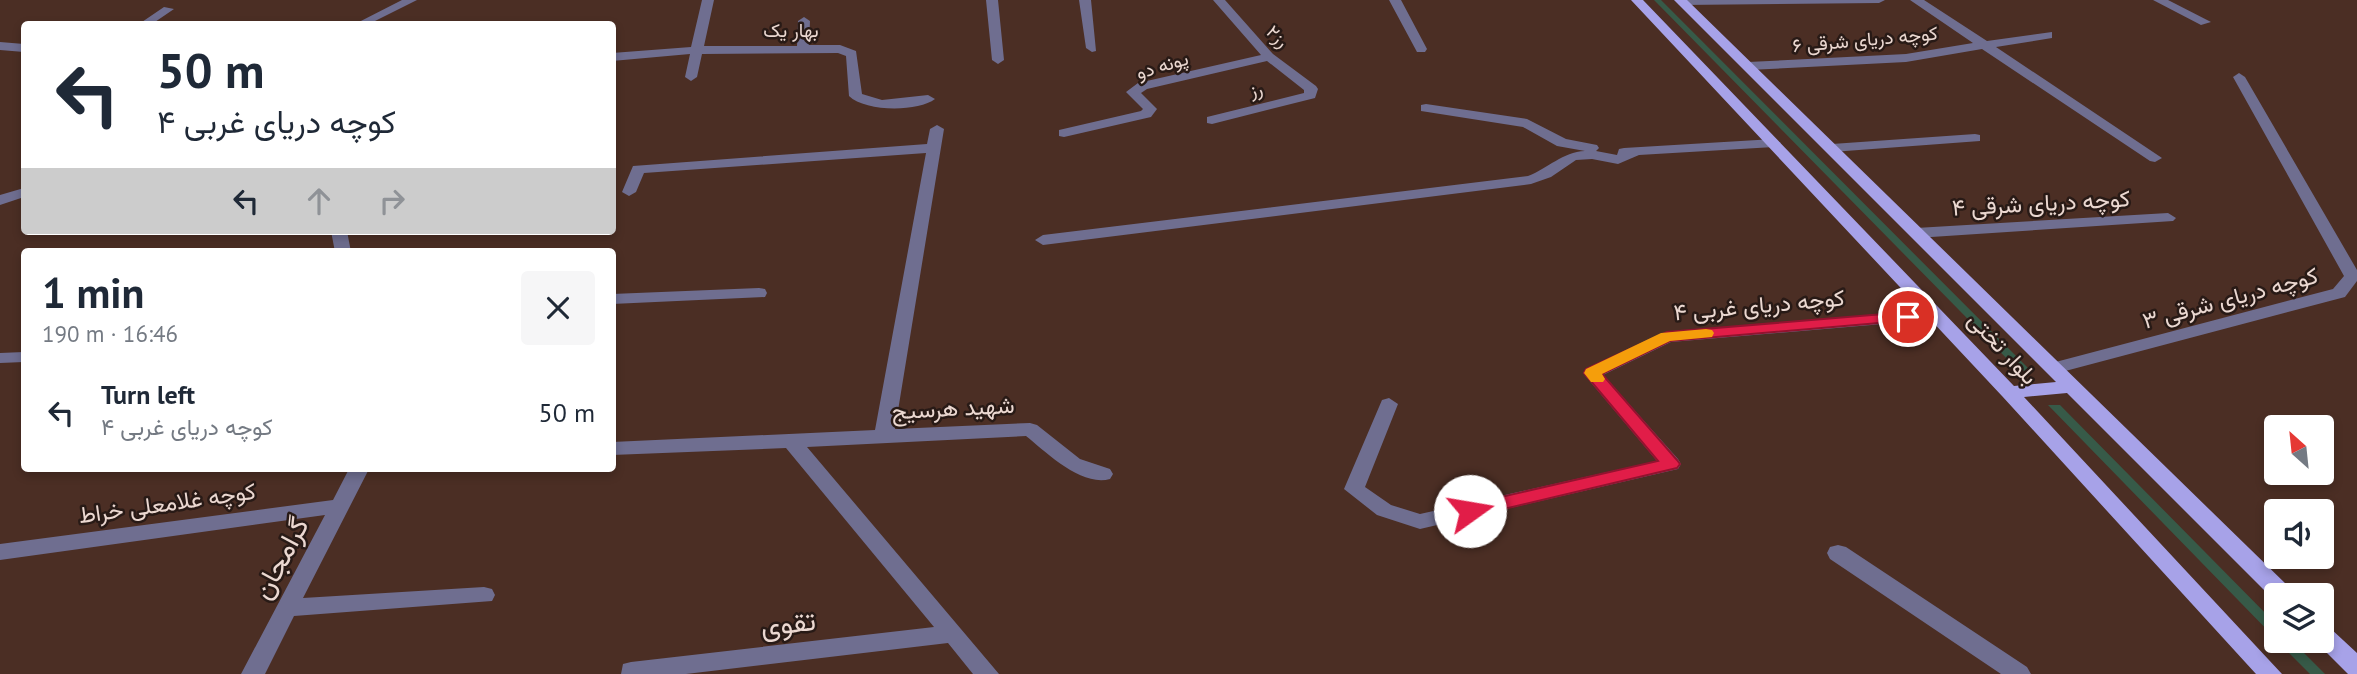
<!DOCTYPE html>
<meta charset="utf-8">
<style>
:root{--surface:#fff;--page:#f6f6f7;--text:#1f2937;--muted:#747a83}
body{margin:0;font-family:"PT Sans",Vazirmatn,sans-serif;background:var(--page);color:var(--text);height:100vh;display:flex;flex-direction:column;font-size:26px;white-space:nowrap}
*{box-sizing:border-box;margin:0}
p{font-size:23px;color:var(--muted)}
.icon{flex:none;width:38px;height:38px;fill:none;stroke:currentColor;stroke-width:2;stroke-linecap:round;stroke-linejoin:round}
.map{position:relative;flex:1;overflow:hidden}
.side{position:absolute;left:21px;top:248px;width:595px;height:224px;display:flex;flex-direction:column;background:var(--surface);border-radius:7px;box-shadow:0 4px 10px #0003}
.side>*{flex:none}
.guide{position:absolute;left:21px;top:21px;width:595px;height:214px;border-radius:7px;box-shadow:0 4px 10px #0003;background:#fff;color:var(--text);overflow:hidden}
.needle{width:46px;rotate:333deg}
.buttons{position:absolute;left:2264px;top:415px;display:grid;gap:14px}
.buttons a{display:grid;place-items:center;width:70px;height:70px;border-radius:7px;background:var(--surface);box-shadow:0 4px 10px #0003;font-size:35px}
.pin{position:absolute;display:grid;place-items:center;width:60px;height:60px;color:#fff;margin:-30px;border:4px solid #fff;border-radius:50%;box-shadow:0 2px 7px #0007}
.me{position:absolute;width:77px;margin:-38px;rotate:77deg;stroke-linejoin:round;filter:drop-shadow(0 0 5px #0008)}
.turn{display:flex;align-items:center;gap:24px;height:147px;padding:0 21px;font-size:32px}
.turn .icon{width:91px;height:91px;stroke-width:2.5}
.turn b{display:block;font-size:49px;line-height:60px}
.lanes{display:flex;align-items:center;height:66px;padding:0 21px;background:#0003;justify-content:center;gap:35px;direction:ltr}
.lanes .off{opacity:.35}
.round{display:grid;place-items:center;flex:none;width:74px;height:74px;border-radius:7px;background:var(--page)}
.head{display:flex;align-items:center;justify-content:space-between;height:119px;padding:0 21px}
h1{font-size:42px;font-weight:700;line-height:52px}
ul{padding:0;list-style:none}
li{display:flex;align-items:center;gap:21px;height:91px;padding:0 21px}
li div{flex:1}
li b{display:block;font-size:26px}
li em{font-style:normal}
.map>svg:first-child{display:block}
</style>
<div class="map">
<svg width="2357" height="674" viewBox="0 0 2357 674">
<rect width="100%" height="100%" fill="#4b2e24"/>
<!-- green -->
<path fill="#375a48" d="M1654,0H1661L2031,371H2019Z
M2048,405H2060L2277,625V640Z
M2277,641H2292L2325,674H2310Z"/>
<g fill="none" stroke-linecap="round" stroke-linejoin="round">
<!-- minor -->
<path fill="#6f6e90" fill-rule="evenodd" d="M402,0H417L369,24H355Z
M702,0H714L704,46H797L798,21L804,17L810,21L809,45H840L856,51L862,94L882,100L928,95L935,99C918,112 865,112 849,96L846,56L838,53L702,54L697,77L691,81L685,77L690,54L612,61V53L691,47Z
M986,0H998L1004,60L998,64L992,60Z
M1079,0H1091L1096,51L1092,52L1086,48Z
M1213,0H1225L1273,54L1316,86L1318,89L1315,98L1212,124L1207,123V117L1304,93V90L1267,61L1147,89L1141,93L1157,109L1151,117L1064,137L1059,136V130L1141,111L1143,109L1126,92L1138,83L1261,55Z
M1389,0H1401L1427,49L1425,52H1417Z
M1678,0H1885L1879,3L1682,5L1678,4Z
M1910,0H1924L1987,41L2052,32V38L1996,47L2162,158L2155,162L2150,161L1982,49L1906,62L1748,70L1742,66L1748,62L1906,54L1973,43Z
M2153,0H2168L2211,22L2201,25Z
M164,7L174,9L152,24H139Z
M0,42L24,44V52L0,50Z
M2239,73L2245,77L2357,270V281L2345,297L2054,374L2048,372L2045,368L2048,364L2333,289L2344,276L2233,77Z
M1426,104L1527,119L1566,139L1597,145L1599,148L1596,151L1617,155L1619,149L1624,148L1774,139L1781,143L1774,147L1639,155L1618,164L1592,159L1576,160L1551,177L1531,184L1043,245L1035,240L1043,235L1528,176C1549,168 1562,152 1585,151L1557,146L1523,127L1421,111V105Z
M937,125L944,129L895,429L1030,423L1037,425L1080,459L1110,469L1113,474L1110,479C1081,487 1046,452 1026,436L807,447L999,674H973L948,643L686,674H621L623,664L631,662L934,627L786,448L612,455V442L875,430L926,153L644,173L636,192L629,196L622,192L633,166L927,144L930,129Z
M1975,134L1980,135V141L1832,152L1825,148L1832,144Z
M24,188V197L0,205V195Z
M2168,213L2176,218L2173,221L1916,238L1908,233L1916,228Z
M331,231H347L351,252H335Z
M759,288L765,289L767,293L765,297L612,304V294Z
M1935,310L1944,315L1941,319L1671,342L1603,375L1678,459L1681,464L1678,469L1420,529L1377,515L1344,489L1382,400L1389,398L1398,404L1365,487L1391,505L1420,514L1657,461L1583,373L1586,369L1667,332Z
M24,352V362L0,363V353Z
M349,469H369L303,598L484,587L492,589L495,595L492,601L294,616L265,674H241L325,515L0,560V544L333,500Z
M1838,545L1846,547L2027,667L2031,674H2001L1830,559L1827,553L1830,547Z"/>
<!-- major -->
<path fill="#a7a2e8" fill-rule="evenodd" d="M1631,0H1643L2014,386L2056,382L1674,0H1687L2291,589L2294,595H2277L2275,601L2067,393L2024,397L2282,674H2256L2002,396Z
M2322,625L2330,628L2357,653V674H2348L2314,640H2322Z"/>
</g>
<!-- route -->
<path fill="#e11d48" stroke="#92132f" stroke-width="2" d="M1908,312L1916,317L1914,320L1670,341L1602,374L1677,460L1680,464L1677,468L1470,517L1463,515L1461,511L1463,506L1470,504L1658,461L1584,373L1586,369L1667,332Z"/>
<!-- slow -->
<path fill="#f59e0b" d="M1706,329L1712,330L1714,333L1712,337L1670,341L1602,374L1605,379L1603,382H1591L1584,373L1586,369L1661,333Z"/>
<g text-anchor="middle" stroke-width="5" stroke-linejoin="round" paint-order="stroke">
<!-- far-street labels -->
<g font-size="19" fill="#ebd8d1" stroke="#281a16">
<text x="791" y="37">بهار یک</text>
<text transform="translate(1278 36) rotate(45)" y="7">رز۲</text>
<text transform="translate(1865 39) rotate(-5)" y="7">کوچه دریای شرقی ۶</text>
<text transform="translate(1162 65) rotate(-17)" y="7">پونه دو</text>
<text transform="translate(1256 89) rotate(-14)" y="7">رز</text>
</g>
<!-- street labels -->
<g font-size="23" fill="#ebd8d1" stroke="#281a16">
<text transform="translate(2041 203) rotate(-3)" y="8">کوچه دریای شرقی ۴</text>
<text transform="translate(2230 298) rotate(-15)" y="8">کوچه دریای شرقی ۳</text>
<text transform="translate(1759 305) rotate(-5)" y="8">کوچه دریای غربی ۴</text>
<text transform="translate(2003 348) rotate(47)" y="8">بلوار تختی</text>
<text transform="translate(953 408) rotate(-3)" y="8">شهید هرسیج</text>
<text transform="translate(167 503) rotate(-8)" y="8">کوچه غلامعلی خراط</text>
</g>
<!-- near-street labels -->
<g font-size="28" fill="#ebd8d1" stroke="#281a16">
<text transform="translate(280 558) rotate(-62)" y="10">گرامجان</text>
<text transform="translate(788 623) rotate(-7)" y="10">تقوی</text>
</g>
</g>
</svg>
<div class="buttons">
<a><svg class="needle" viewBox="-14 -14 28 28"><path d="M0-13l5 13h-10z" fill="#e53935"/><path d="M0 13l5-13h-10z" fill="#747a83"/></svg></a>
<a><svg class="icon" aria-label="sound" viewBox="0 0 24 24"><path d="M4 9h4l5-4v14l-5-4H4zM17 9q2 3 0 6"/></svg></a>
<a><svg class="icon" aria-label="layers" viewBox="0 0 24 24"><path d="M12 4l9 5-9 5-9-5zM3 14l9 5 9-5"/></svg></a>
</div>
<div class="pin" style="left:1908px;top:317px;background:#d93025"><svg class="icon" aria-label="arrive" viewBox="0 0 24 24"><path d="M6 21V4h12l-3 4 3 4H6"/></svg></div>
<svg class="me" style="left:1470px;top:511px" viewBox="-20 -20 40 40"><circle r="19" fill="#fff"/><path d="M0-13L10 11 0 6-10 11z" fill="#e11d48"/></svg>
<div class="guide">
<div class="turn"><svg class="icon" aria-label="left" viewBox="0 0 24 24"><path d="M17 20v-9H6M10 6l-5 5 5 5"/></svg><div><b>50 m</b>کوچه دریای غربی ۴</div></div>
<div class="lanes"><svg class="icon" aria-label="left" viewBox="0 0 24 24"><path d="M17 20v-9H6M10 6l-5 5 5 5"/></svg><svg class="icon off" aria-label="ahead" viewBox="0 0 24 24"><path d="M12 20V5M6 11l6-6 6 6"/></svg><svg class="icon off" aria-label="right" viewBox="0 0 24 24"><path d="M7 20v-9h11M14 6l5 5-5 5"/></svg></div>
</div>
<section class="side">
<div class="head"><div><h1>1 min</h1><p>190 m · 16:46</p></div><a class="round"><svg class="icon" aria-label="close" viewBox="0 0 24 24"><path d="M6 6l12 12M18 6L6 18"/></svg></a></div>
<ul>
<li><svg class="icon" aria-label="left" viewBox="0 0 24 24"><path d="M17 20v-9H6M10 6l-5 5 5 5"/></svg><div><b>Turn left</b><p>کوچه دریای غربی ۴</p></div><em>50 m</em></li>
</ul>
</section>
</div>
